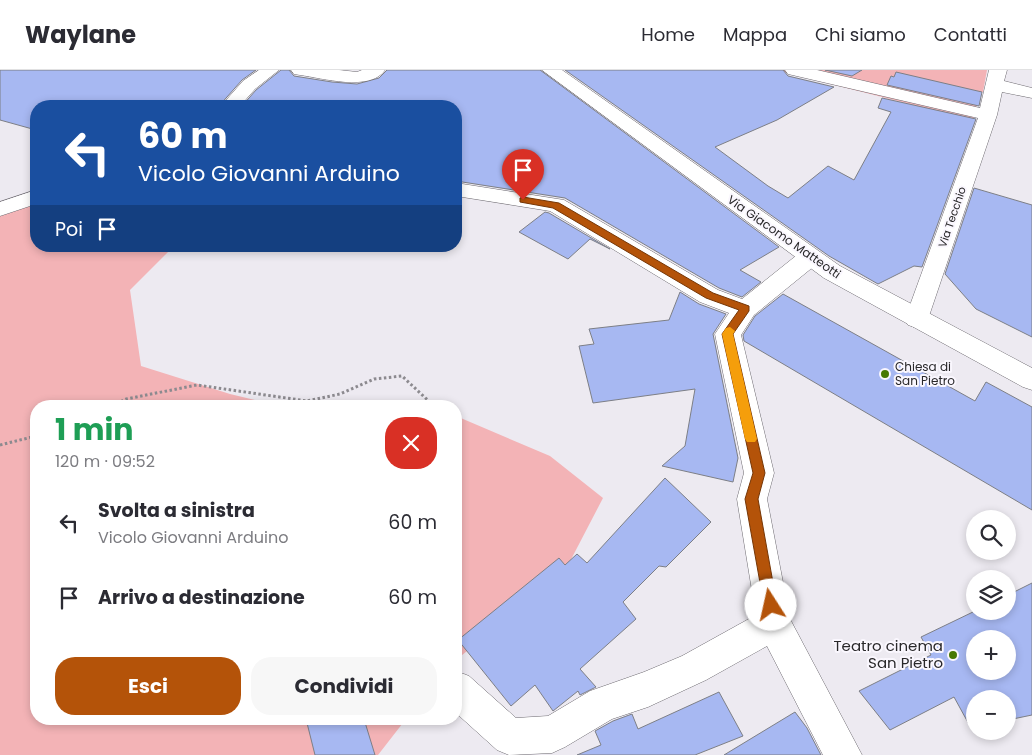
<!DOCTYPE html>
<html lang="it">
<meta charset="utf-8">
<style>
:root{--surface:#fff;--page:#f7f7f7;--text:#2b2b33;--muted:#7c7c81;--line:#e1e1e2;--accent:#b45309}
body{margin:0;font-family:Poppins,sans-serif;background:var(--page);color:var(--text);height:100vh;display:flex;flex-direction:column;font-size:19px;white-space:nowrap}
*{box-sizing:border-box;margin:0}
p{font-size:16px;color:var(--muted)}
.icon{flex:none;width:28px;height:28px;fill:none;stroke:currentColor;stroke-width:2;stroke-linecap:round;stroke-linejoin:round}
.map{position:relative;flex:1;overflow:hidden}
.drawer{position:absolute;left:30px;top:330px;width:432px;height:325px;display:flex;flex-direction:column;background:var(--surface);border-radius:20px;box-shadow:0 2px 8px #0003}
.drawer>*{flex:none}
.guide{position:absolute;left:30px;top:30px;width:432px;height:152px;border-radius:20px;box-shadow:0 2px 8px #0003;background:#1a4fa0;color:#fff;overflow:hidden}
.buttons{position:absolute;left:966px;top:440px;display:grid;gap:10px}
.buttons a{display:grid;place-items:center;width:50px;height:50px;border-radius:50%;background:var(--surface);box-shadow:0 2px 8px #0003;font-size:25px}
.pin{position:absolute;display:grid;place-items:center;width:42px;height:42px;color:#fff;margin:-51px -21px;border-radius:50% 50% 50% 0;rotate:-45deg;box-shadow:0 0 5px #0007}
.pin .icon{rotate:45deg}
.me{position:absolute;width:55px;margin:-28px;rotate:350deg;stroke-linejoin:round;filter:drop-shadow(0 0 4px #0008)}
.turn{display:flex;align-items:center;gap:18px;height:105px;padding:0 25px;font-size:22px}
.turn .icon{width:65px;height:65px;stroke-width:2.5}
.turn b{display:block;font-size:35px;line-height:42px}
.then{display:flex;align-items:center;height:48px;padding:0 25px;background:#0003;gap:10px;font-size:19px}
.round{display:grid;place-items:center;flex:none;width:52px;height:52px;border-radius:20px;background:var(--page)}
.summary{display:flex;align-items:center;justify-content:space-between;height:85px;padding:0 25px}
h1{font-size:30px;font-weight:700;line-height:38px;color:#1e9e55}
.action{display:flex;gap:10px;margin-top:auto;padding:10px 25px}
.action a{flex:1;height:58px;border-radius:20px;background:var(--accent);color:#fff;font-size:20px;font-weight:700;line-height:58px;text-align:center}
.action a+a{background:var(--page);color:var(--text)}
ul{padding:0;list-style:none}
li{display:flex;align-items:center;gap:15px;height:75px;padding:0 25px}
li div{flex:1}
li b{display:block;font-size:19px}
li em{font-style:normal}
header{display:flex;align-items:center;gap:30px;box-sizing:border-box;height:70px;padding:0 25px;background:var(--surface);border-bottom:1px solid var(--line)}
header strong{font-size:24px}
nav{display:flex;gap:28px;margin-inline-start:auto;font-size:18px}
.map>svg:first-child{display:block}
</style>
<header>
<strong>Waylane</strong>
<nav><a>Home</a><a>Mappa</a><a>Chi siamo</a><a>Contatti</a></nav>
</header>
<div class="map">
<svg width="1032" height="685" viewBox="0 0 1032 685">
<rect width="100%" height="100%" fill="#edeaf1"/>
<!-- green -->
<path fill="#f3b3b6" d="M775,0H987L983,22H980L973,50Z
M36,128V176H174L130,220L141,296L230,324L279,336H36V649H406L378,685H0V138Z
M456,346L550,386L603,428L565,501L456,590Z"/>
<!-- building -->
<path fill="#a7b8f2" stroke="#7d7f86" fill-rule="evenodd" d="M0,0H256L242,10L219,36H36V60L0,50Z
M281,0H289L294,6L332,12L357,14L379,8L387,0H540L779,177L740,200L761,212L742,227L719,218L565,128L456,111V36H242L256,20Z
M565,0H783L788,6L834,17L777,50L715,77L768,116L788,128L828,96L854,110L891,42L878,38L882,28L976,49L922,197L914,196L878,214L829,186Z
M825,0H862L852,6Z
M896,2L982,22L979,36L887,15L891,6L894,7Z
M974,118L1032,135V267L976,239L945,204Z
M545,142L549,143L610,179L590,169L568,189L519,162Z
M680,222L699,234L726,244L713,264L738,388L733,412L662,396L685,376L695,319L593,333L579,276L594,274L589,259L669,250Z
M783,224L975,331L986,312L1032,337V440L744,271L743,265L755,246Z
M665,408L711,452L666,497L659,496L623,532L636,549L580,599L596,617L580,625L578,621L553,641L535,615L511,636L458,570L559,488L565,495L577,484L587,493Z
M1032,513V645L1008,650V629H975V657L971,658L954,627L890,660L859,621L931,585L921,567L975,541H1008V525ZM975,569H1008V601H975Z
M719,622L743,666L695,685H577L601,675L595,661L613,651L632,644L638,659Z
M795,642L807,658L821,685H724Z
M306,649H364L375,685H315Z"/>
<g fill="none" stroke-linecap="round" stroke-linejoin="round">
<!-- street casing -->
<g stroke="#6e6b71" stroke-width="1">
<path id="street" d="M259,0H279L255,19L240,36H221L243,11Z
M291,0H339L357,2L362,0H385C370,22 322,8 300,5L294,4Z
M785,0H817L980,38L989,0H1007L1004,11L1032,18V28L1002,22L997,45L926,255L917,258L908,255L905,249L978,48L788,4Z
M456,113L564,130L718,220L742,229L802,181L810,179L818,181L821,187L818,193L754,245L741,265L774,403L767,429L790,549L862,685H823L767,576L706,610L648,637L612,649L565,677L552,683L509,685L497,680L456,643V601L469,606L516,648L548,646L590,621L644,602L682,586L756,545L737,429L744,403L715,264L729,243L700,232L550,141L456,126Z
M36,120V134L0,146V132Z"/>
</g>
<!-- secondary casing -->
<g stroke="#6e6b71" stroke-width="1">
<path id="secondary" d="M542,0H562L840,196L1032,298V320L1023,317L824,208Z"/>
</g>
<!-- path -->
<path stroke="#8c8a8f" stroke-width="3" stroke-dasharray="2.5 2.5" stroke-linecap="butt" d="M112,336L126,329L197,315L307,331L340,324L374,309L402,306L434,336
M0,375L36,366"/>
<!-- street -->
<use href="#street" fill="#fff" fill-rule="evenodd"/>
<!-- secondary -->
<use href="#secondary" fill="#fff" fill-rule="evenodd"/>
</g>
<!-- route -->
<path fill="#b45309" stroke="#753606" d="M523,127L559,133L713,223L749,236V241L733,264L765,403L758,429L777,535L775,540L771,542L766,540L764,535L745,429L753,403L722,264L739,240L706,228L553,138L520,132V128Z"/>
<!-- slow -->
<path fill="#f59e0b" d="M730,257L735,261L733,264L757,369L755,372H747L745,369L722,264L726,258Z"/>
<!-- markers -->
<g fill="#477903" stroke="#faf7fe" stroke-width="2">
<circle cx="885" cy="304" r="5"/>
<circle cx="953" cy="585" r="5"/>
</g>
<g text-anchor="middle" stroke-width="4" stroke-linejoin="round" paint-order="stroke">
<!-- far-street labels -->
<g font-size="11" fill="#29282a" stroke="#faf7fe">
<text transform="translate(952 147) rotate(-71)" y="4">Via Tecchio</text>
</g>
<!-- street labels -->
<g font-size="12" fill="#29282a" stroke="#faf7fe">
<text transform="translate(784 167) rotate(35)" y="4">Via Giacomo Matteotti</text>
</g>
<!-- poi labels -->
<g font-size="12" fill="#29282a" stroke="#faf7fe" text-anchor="start">
<text x="895" y="301">Chiesa di<tspan x="895" dy="14">San Pietro</tspan></text>
</g>
<!-- near-poi labels -->
<g font-size="15" fill="#29282a" stroke="#faf7fe" text-anchor="end">
<text x="943" y="581">Teatro cinema<tspan x="943" dy="17">San Pietro</tspan></text>
</g>
</g>
</svg>
<div class="buttons">
<a><svg class="icon" aria-label="search" viewBox="0 0 24 24"><circle cx="10" cy="10" r="6"/><path d="M15 15l6 6"/></svg></a>
<a><svg class="icon" aria-label="layers" viewBox="0 0 24 24"><path d="M12 4l9 5-9 5-9-5zM3 14l9 5 9-5"/></svg></a>
<a>+</a>
<a>−</a>
</div>
<div class="pin" style="left:523px;top:130px;background:#d93025"><svg class="icon" aria-label="arrive" viewBox="0 0 24 24"><path d="M6 21V4h12l-3 4 3 4H6"/></svg></div>
<svg class="me" style="left:771px;top:535px" viewBox="-20 -20 40 40"><circle r="19" fill="#fff"/><path d="M0-13L10 11 0 6-10 11z" fill="#b45309"/></svg>
<div class="guide">
<div class="turn"><svg class="icon" aria-label="left" viewBox="0 0 24 24"><path d="M17 20v-9H6M10 6l-5 5 5 5"/></svg><div><b>60 m</b>Vicolo Giovanni Arduino</div></div>
<div class="then">Poi<svg class="icon" aria-label="arrive" viewBox="0 0 24 24"><path d="M6 21V4h12l-3 4 3 4H6"/></svg></div>
</div>
<section class="drawer">
<div class="summary"><div><h1>1 min</h1><p>120 m · 09:52</p></div><a class="round" style="background:#d93025;color:#fff"><svg class="icon" aria-label="close" viewBox="0 0 24 24"><path d="M6 6l12 12M18 6L6 18"/></svg></a></div>
<ul>
<li><svg class="icon" aria-label="left" viewBox="0 0 24 24"><path d="M17 20v-9H6M10 6l-5 5 5 5"/></svg><div><b>Svolta a sinistra</b><p>Vicolo Giovanni Arduino</p></div><em>60 m</em></li>
<li><svg class="icon" aria-label="arrive" viewBox="0 0 24 24"><path d="M6 21V4h12l-3 4 3 4H6"/></svg><div><b>Arrivo a destinazione</b></div><em>60 m</em></li>
</ul>
<div class="action"><a>Esci</a><a>Condividi</a></div>
</section>
</div>
